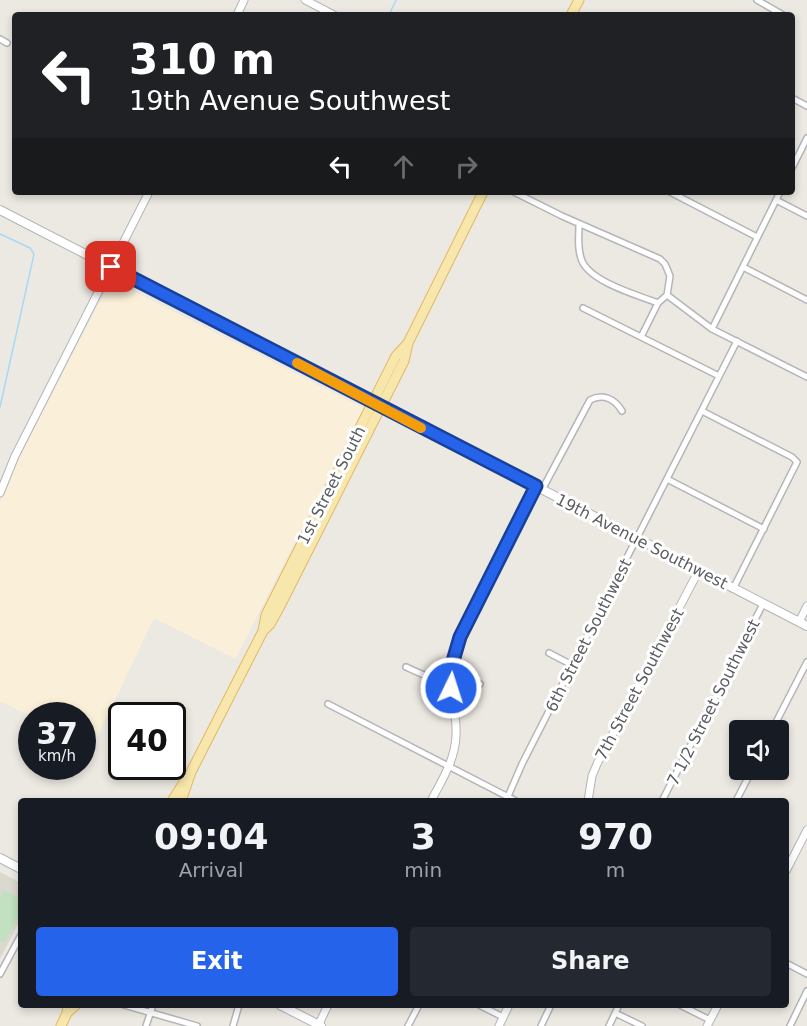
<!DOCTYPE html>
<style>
:root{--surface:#171b24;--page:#242831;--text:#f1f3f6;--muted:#9ea1a6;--accent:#2563eb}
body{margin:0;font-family:"DejaVu Sans",sans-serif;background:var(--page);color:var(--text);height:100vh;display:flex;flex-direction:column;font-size:22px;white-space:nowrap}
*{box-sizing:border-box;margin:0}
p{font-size:20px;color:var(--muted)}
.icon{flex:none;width:33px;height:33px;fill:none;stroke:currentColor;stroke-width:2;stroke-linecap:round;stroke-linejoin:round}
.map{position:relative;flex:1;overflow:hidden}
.details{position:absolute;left:18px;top:798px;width:771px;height:210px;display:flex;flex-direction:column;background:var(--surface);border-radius:6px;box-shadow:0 3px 9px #0003}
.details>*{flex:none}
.hud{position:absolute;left:12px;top:12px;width:783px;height:183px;border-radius:6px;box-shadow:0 3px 9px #0003;background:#202124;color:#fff;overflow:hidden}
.fabs{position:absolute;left:729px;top:720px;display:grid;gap:12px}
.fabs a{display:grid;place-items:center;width:60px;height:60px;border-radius:6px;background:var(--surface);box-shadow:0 3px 9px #0003;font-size:30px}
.speed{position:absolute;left:18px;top:702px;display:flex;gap:12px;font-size:30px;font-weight:700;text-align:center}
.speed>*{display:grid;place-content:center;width:78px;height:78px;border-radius:50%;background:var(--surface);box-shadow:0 3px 9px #0003;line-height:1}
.speed small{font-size:15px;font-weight:400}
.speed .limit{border:3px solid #111;border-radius:9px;background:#fff;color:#111}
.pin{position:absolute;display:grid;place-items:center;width:51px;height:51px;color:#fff;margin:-26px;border-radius:12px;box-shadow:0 3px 9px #0006}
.me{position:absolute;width:66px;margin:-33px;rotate:4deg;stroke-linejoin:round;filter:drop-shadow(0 0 4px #0008)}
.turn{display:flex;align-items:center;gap:21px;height:126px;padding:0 18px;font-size:27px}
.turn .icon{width:78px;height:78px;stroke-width:2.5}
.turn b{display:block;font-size:42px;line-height:51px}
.lanes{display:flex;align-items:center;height:57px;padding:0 18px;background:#0003;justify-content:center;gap:30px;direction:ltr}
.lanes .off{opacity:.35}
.eta{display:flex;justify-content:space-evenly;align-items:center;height:102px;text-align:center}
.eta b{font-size:36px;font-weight:700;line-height:42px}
.action{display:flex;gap:12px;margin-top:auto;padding:12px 18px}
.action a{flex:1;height:69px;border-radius:6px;background:var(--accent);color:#fff;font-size:24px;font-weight:700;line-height:69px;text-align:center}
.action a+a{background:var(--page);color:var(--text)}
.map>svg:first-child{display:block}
</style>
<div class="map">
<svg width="807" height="1026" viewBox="0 0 807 1026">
<rect width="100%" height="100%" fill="#ece9e2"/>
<!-- commercial -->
<path fill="#faf0d9" d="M111,280L364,408L235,659L154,618L93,746L83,741L82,716H31L0,701V504L4,487Z"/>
<!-- education -->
<path fill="#dbd8d0" d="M0,872L21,883V918L0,959Z"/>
<!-- green -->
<path fill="#c2e1c0" d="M4,890L21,899V912L4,943L0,941V898Z"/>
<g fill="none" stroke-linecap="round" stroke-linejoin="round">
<!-- stream -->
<path stroke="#a7d9f7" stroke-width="1.5" d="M389,15L396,0
M0,234L30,248L34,254L0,407"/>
<!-- minor casing -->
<g stroke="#b3b5b8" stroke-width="8">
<path id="minor" d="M757,0L783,15
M0,39L7,43
M792,98L807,106
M792,168L807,138
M514,192L562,216L660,259L665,264L670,276L667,295L658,303L641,337
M670,192L757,237
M776,200L807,216
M579,224C579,236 577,249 582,261C591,282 637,295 658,303
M743,267L807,300
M667,295L712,329L807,377
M583,308L719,376
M712,329L780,192
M702,411L792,457L797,462L733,589
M667,479L764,529
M542,490L590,400C603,393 615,399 622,411
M549,653L572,665
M406,667C419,673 433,680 447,681C459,682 468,679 480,684
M328,704L516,801
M772,730L807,662
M506,801L522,764L737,341
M662,801L763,604
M736,801L752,770
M786,963L807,974
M0,974L21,935
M124,1005L197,1026
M479,1005L503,1017
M680,1005L710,1020
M615,1013L642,1026
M146,1026L153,1005
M233,1026L239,1005
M408,1026L419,1005
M541,1026L551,1005
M609,1026L619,1005
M790,1026L807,991"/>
</g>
<!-- tertiary casing -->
<g stroke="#b3b5b8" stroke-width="9">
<path id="tertiary" d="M305,0L334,15
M237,15L244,0
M0,493L15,456L149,192
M799,622L807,606
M431,801C442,780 455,760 456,736C457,721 453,705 452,690C449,668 455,647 465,627L536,486
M588,801L592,776L597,764L699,570
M786,871L807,830
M318,1026L328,1005
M499,1026L509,1005
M707,1026L718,1005"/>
</g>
<!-- secondary casing -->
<g stroke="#b1b5b8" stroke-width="10">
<path id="secondary" d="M0,210L807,626
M0,858L21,869
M280,1005L321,1026"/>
</g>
<!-- primary casing -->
<g stroke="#e3b863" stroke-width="11">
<path id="primary" d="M571,15L579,0
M263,631L266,615L396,356L408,343L483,192
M172,801L188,776
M181,801L191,772L263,631L270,624L279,608L404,361L408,343
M67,1013L76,1005
M61,1026L67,1013L68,1005"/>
</g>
<!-- minor -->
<use href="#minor" stroke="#fff" stroke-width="5"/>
<!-- tertiary -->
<use href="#tertiary" stroke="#fff" stroke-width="7"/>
<!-- secondary -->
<use href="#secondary" stroke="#fff" stroke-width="8"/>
<!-- primary -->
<use href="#primary" stroke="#f7e7ac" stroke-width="9"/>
</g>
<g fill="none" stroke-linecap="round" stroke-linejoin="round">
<!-- route casing -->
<g stroke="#184099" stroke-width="15">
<path id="route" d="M111,267L536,486L460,637L453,661L451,688"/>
</g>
<!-- route -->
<use href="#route" stroke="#2563eb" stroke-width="10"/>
<!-- slow -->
<path stroke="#f59e0b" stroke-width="10" d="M297,363L421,428"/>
</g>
<g text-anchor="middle" stroke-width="6" stroke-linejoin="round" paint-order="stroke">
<!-- street labels -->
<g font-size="16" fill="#5a5e61" stroke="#fff">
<text transform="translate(331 485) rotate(-63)" y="6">1st Street South</text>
<text transform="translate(642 541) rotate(27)" y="6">19th Avenue Southwest</text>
<text transform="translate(588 635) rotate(-63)" y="6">6th Street Southwest</text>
<text transform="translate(639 684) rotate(-62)" y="6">7th Street Southwest</text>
<text transform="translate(713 702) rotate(-63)" y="6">7 1/2 Street Southwest</text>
</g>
</g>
</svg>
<div class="fabs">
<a><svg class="icon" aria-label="sound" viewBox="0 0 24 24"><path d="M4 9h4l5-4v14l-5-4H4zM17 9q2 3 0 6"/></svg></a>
</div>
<div class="speed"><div>37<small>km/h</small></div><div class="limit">40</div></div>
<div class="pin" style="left:111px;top:267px;background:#d93025"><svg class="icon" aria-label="arrive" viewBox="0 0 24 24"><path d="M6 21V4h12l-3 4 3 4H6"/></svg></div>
<svg class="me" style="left:451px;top:688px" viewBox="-20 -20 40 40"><circle r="17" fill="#2563eb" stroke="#fff" stroke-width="3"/><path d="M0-11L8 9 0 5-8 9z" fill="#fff"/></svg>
<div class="hud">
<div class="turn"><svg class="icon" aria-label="left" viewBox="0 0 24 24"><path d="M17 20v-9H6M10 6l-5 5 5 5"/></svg><div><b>310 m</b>19th Avenue Southwest</div></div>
<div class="lanes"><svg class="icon" aria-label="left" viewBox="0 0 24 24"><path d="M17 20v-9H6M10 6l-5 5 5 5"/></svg><svg class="icon off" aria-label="ahead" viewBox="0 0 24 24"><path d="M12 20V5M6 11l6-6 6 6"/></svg><svg class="icon off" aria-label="right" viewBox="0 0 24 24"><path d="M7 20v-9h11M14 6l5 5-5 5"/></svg></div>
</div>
<section class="details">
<div class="eta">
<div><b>09:04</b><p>Arrival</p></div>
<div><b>3</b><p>min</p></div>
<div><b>970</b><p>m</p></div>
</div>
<div class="action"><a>Exit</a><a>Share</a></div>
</section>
</div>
